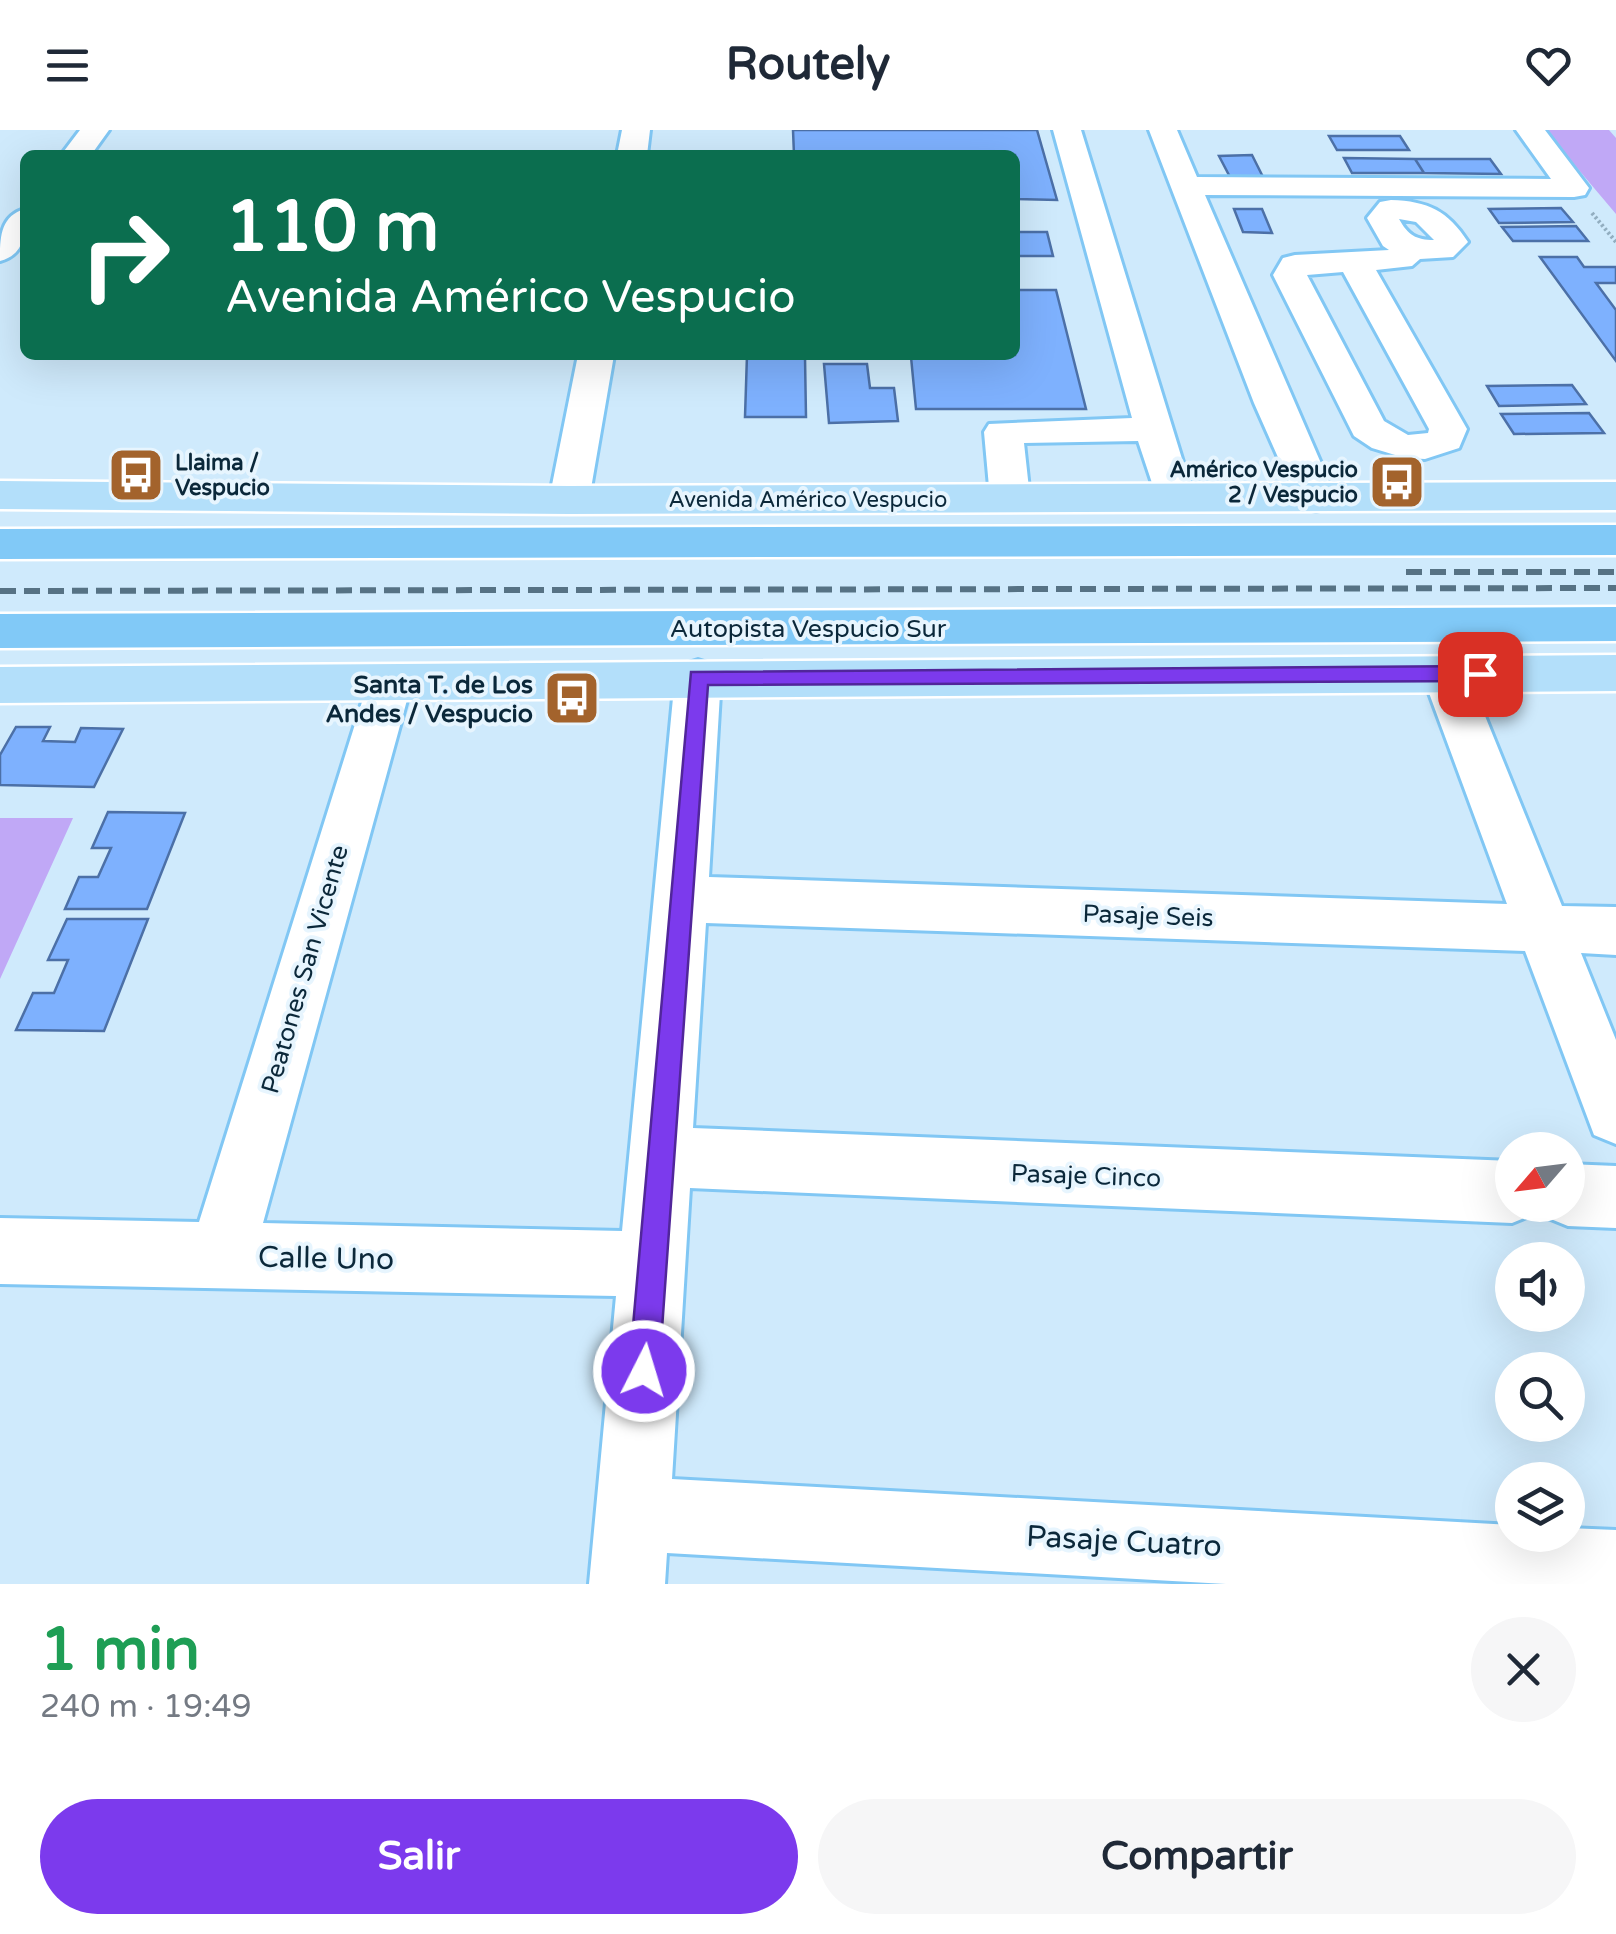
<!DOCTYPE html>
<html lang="es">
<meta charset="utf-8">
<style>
:root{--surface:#fff;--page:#f6f6f7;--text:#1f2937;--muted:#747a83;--accent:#7c3aed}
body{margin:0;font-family:"Varela Round",sans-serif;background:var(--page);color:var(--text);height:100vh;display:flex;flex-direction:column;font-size:38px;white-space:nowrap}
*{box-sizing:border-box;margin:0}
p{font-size:32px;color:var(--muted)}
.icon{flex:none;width:55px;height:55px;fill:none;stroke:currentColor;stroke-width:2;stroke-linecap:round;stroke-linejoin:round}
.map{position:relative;height:1454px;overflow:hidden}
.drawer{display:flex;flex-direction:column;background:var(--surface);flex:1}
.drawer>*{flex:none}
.guide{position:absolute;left:20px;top:20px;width:1000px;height:210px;border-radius:15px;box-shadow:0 10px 40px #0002;background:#0b6e4f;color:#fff;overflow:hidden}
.needle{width:65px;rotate:242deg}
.controls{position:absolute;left:1495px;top:1002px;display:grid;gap:20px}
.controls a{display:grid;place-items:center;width:90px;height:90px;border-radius:50%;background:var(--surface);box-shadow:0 10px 40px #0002;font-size:50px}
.pin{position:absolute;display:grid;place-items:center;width:85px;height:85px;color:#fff;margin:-42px;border-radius:20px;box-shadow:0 5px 15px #0006}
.me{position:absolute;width:110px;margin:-55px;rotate:5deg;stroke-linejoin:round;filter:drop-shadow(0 0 8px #0008)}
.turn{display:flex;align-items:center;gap:35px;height:210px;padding:0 40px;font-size:45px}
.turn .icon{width:130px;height:130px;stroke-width:2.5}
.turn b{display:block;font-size:70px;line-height:85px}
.round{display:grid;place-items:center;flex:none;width:105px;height:105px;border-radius:52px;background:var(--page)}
.summary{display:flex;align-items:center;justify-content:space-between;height:170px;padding:0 40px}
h1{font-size:60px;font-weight:700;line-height:75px;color:#1e9e55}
.cta{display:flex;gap:20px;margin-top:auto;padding:20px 40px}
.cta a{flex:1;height:115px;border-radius:60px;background:var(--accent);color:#fff;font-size:40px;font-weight:700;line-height:115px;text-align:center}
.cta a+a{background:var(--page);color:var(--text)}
header{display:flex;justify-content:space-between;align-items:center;height:130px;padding:0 40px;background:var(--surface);font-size:45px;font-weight:700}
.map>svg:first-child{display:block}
</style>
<header><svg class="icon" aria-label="menu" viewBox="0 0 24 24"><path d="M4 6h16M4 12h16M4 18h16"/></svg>Routely<svg class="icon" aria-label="heart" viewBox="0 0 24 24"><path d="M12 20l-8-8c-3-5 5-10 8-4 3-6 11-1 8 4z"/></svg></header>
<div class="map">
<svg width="1616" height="1454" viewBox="0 0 1616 1454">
<rect width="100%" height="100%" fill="#cfeafc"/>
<!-- green -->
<path fill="#c0a8f6" d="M1545,0H1609L1616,8V84Z
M0,688H73L0,849Z"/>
<!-- building -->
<path fill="#7eb1fe" stroke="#4c70a7" stroke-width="2.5" d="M793,0H1037L1057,70L1015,69V25H794Z
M1329,6H1400L1409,20H1337Z
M1252,25L1263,47H1230L1219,26Z
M1344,28L1415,29L1424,43H1352Z
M1415,29H1490L1501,44L1424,43Z
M1561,78L1573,92L1499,93L1489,79Z
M1234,79H1262L1272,103L1243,102Z
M1576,96L1588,111H1513L1502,97Z
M1015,102H1047L1053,126H1015Z
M1540,127H1577L1584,137H1616V153H1596L1616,180V231Z
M1015,160H1056L1086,279H916L911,227H805L806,287H745L747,225H1015Z
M824,234H867L870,258H894L898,291L829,293Z
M1572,255L1586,274L1499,276L1487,256Z
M1589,283L1604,303L1514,304L1501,284Z
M16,597H50L43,611L75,612L81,598L123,599L94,657L0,655V625Z
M108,682L185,683L147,779H65L79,747H98L111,718H92Z
M67,789H148L104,901L16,900L33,863H54L68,830H48Z"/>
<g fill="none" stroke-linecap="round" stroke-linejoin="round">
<!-- minor casing -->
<g stroke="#81c7f4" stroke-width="6">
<path id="minor" d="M80,0H109L91,25H61Z
M622,0H650L647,25H617Z
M1053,0H1081L1194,368L1188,377L1174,381L1160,377L1138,311L1024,313L1030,368L1024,377L1010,381L996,377L990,368L984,302L989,294L1132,288Z
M1149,0H1177L1197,47L1551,49L1516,0H1545L1589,58L1585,65L1574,67L1205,65L1336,368L1330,377L1316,381L1302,377L1296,368L1254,273Z
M1391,70C1428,71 1448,81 1468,112L1453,127L1420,129L1412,136L1376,140L1467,299L1459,318L1425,329L1405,328L1372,318L1354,306L1273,145L1283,128L1295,125L1389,120L1383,116L1367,88L1380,72ZM1399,89L1416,92L1434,110C1416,110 1408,105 1399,89ZM1343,142L1429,299L1428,303L1408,305L1384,291L1307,145Z
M25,79C25,102 26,124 0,131C0,108 0,86 25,79Z
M578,225H614L589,370L583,379L569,383L555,379L549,370Z
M1445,527L1461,532L1468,544L1562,776L1616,777V825L1581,823L1616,910V1014L1594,1005L1525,821L706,793L693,998L1512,1031V1075H1538L1534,1084L1512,1093L690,1058L672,1349L1512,1395V1405H1568V1398L1616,1400V1454H1226L667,1423L665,1454H589L616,1166L0,1154V1088L199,1092L372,540L389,535L406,540L412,552L263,1093L622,1101L675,547L682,535L698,530L714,535L721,547L709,747L1507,774L1422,544L1429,532Z
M1568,1034L1616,1036V1098L1568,1096L1546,1087L1540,1075H1568Z"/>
</g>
<!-- major casing -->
<g stroke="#fff" stroke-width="5">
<path id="major" d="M0,351L569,356L1616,352V380L569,384L0,379Z
M1616,525V561L0,573V537Z"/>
</g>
<!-- highway casing -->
<g stroke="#fff" stroke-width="5">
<path id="highway" d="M1616,395V425L0,429V399Z
M1616,477V511L0,518V484Z"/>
</g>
<!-- path -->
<path stroke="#92aec0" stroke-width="4" stroke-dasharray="2.5 2.5" stroke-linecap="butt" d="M1592,83L1616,112"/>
<!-- minor -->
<use href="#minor" fill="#fff" fill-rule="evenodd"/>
<!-- major -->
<use href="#major" fill="#b3dffa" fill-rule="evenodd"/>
<!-- highway -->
<use href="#highway" fill="#81c9f7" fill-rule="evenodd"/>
<!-- rail -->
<path stroke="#567284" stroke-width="6" stroke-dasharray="16 8" stroke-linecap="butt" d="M1406,442H1616
M0,461L1616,458"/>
</g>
<!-- route -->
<path fill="#7c3aed" stroke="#51269a" stroke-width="2.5" d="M1480,536L1490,544L1480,551L708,555L659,1241L655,1252L644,1256L633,1252L629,1241L691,542Z"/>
<!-- icons -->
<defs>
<g id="bus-square" transform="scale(2.875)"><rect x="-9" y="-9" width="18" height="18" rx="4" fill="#a3632c" stroke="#e7f5fe"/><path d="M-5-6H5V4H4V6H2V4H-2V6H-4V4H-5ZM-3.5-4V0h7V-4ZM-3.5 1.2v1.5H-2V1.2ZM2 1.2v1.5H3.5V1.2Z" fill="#fff"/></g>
</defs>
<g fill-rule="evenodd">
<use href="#bus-square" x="136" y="345"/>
<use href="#bus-square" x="1397" y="352"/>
<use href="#bus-square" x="572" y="568"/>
</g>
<g text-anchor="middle" stroke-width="8" stroke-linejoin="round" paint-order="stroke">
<!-- far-poi labels -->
<g font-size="22" font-weight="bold" fill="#0b283a" stroke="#e7f5fe" text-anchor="start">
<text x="175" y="340">Llaima /<tspan x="175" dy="25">Vespucio</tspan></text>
<text x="1358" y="347" text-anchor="end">Américo Vespucio<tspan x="1358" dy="25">2 / Vespucio</tspan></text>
</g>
<!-- far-street labels -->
<g font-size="22" fill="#0b283a" stroke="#e7f5fe">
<text x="808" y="377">Avenida Américo Vespucio</text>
</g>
<!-- street labels -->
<g font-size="25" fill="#0b283a" stroke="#e7f5fe">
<text x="808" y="507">Autopista Vespucio Sur</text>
<text transform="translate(1148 785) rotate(2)" y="9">Pasaje Seis</text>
<text transform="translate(304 839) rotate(-74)" y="9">Peatones San Vicente</text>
<text transform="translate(1086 1045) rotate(2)" y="9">Pasaje Cinco</text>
</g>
<!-- poi labels -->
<g font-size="25" font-weight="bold" fill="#0b283a" stroke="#e7f5fe" text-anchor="end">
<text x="533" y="563">Santa T. de Los<tspan x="533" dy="29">Andes / Vespucio</tspan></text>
</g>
<!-- near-street labels -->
<g font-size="30" fill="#0b283a" stroke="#e7f5fe">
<text transform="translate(326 1128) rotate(1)" y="10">Calle Uno</text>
<text transform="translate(1124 1411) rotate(3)" y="10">Pasaje Cuatro</text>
</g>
</g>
</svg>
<div class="controls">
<a><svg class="needle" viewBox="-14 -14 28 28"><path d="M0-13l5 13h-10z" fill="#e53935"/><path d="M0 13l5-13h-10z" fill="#747a83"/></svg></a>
<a><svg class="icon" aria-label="sound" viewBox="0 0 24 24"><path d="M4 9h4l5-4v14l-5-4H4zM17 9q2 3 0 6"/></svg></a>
<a><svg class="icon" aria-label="search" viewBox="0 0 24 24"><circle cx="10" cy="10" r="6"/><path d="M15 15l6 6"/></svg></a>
<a><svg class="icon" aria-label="layers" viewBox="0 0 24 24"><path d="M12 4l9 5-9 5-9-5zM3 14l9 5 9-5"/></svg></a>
</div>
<div class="pin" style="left:1480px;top:544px;background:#d93025"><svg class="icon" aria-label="arrive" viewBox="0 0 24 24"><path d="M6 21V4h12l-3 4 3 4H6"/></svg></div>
<svg class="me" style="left:644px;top:1241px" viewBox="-20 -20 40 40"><circle r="17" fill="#7c3aed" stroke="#fff" stroke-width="3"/><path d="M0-11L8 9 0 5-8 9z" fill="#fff"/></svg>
<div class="guide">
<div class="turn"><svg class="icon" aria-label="right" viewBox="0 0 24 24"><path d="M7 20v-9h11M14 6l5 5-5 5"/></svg><div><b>110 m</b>Avenida Américo Vespucio</div></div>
</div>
</div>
<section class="drawer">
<div class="summary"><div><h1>1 min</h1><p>240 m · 19:49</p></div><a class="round"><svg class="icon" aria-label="close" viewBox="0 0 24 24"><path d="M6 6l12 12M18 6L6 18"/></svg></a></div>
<div class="cta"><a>Salir</a><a>Compartir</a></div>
</section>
